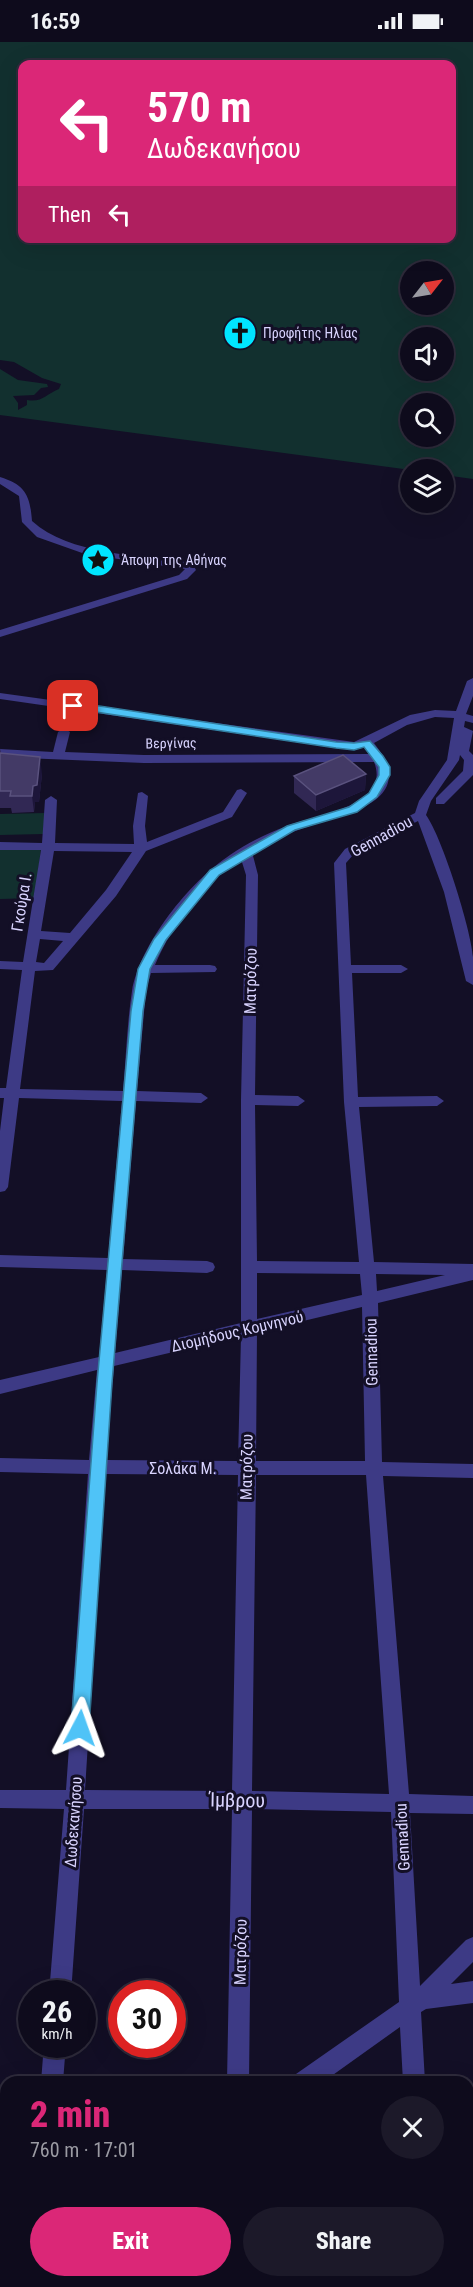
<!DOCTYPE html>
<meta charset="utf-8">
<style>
:root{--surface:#0e0b1c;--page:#1c1929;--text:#f1f3f6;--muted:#9b9ba3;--line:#2e2b3b;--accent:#db2777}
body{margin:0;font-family:"Roboto Condensed",sans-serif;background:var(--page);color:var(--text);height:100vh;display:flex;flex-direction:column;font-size:22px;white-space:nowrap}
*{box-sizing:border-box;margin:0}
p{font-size:20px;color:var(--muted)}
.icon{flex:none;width:33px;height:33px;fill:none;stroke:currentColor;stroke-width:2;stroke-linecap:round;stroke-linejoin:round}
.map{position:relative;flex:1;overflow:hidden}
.drawer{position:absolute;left:0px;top:2034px;width:474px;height:212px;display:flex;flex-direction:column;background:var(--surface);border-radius:18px 18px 0 0;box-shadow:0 6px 24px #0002,0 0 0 2px var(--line)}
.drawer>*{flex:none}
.top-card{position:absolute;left:18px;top:18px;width:438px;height:183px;border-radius:12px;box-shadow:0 6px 24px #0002,0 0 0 2px var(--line);background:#db2777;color:#fff;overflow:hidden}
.needle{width:39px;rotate:59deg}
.fabs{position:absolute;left:400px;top:219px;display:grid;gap:12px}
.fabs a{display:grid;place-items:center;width:54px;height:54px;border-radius:50%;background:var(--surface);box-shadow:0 6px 24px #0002,0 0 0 2px var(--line);font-size:30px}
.speed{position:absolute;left:18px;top:1938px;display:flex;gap:12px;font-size:30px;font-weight:700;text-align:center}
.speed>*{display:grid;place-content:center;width:78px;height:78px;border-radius:50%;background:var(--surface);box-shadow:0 6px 24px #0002,0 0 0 2px var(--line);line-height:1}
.speed small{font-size:15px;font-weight:400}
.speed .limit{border:9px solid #d22;background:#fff;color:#111}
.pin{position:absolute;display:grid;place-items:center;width:51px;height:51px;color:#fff;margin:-26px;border-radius:12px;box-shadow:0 3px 9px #0006}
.me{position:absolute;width:66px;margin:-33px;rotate:4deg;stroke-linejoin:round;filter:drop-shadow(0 0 4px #0008)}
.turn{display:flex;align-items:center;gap:21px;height:126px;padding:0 30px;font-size:27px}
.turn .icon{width:78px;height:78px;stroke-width:2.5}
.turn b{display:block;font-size:42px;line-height:51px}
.then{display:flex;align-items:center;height:57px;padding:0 30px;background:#0003;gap:12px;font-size:22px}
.round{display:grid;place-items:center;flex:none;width:63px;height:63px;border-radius:32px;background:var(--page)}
.head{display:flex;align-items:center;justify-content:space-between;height:102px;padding:0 30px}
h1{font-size:36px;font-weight:800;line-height:45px;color:var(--accent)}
.action{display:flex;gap:12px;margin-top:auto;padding:12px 30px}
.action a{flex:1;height:69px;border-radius:36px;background:var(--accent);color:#fff;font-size:24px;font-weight:800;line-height:69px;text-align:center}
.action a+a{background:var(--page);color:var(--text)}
.status{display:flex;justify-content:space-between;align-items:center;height:42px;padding:0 30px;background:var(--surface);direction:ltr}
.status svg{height:16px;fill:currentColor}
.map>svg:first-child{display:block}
</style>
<div class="status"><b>16:59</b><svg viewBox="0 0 49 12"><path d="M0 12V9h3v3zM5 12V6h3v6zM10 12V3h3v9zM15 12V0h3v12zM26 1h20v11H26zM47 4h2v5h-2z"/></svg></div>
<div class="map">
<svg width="473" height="2245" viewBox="0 0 473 2245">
<rect width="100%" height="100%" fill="#130f26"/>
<!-- green -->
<path fill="#12302f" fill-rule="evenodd" d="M0,0H473V437L444,433V428H411L0,373V327L18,338L47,342L48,345L41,346L34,353L13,354L18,361V368L27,363V358C42,361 46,352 59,347L61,342L42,336L14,320L0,318ZM22,22H452V196H22ZM411,230H444V262H411ZM411,296H444V328H411ZM411,362H444V394H411Z
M45,771L43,792L0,793V772Z
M0,805L41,806L35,856L0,857Z"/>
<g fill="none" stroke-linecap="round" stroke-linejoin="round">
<!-- minor -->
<path fill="#3d3a85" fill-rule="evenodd" d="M0,435C26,443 30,454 32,479C69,513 140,513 188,520L192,521L196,528L187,537L0,595V588L179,533L185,527L85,512L37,495L22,480L19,454L0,442Z
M473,636V654L466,672L473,674V681L465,679L464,685L473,689L469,709L473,713V733L444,762H436V756L463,729L464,718L460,713L459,718L431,759L426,773C442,795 471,887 473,915C473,924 473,934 473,943L466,939L444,850L418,779L353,813L346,821L351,923H401L408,927L401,931H352L358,1055L437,1054L444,1059L437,1064L359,1065L374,1220L473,1222V1238L378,1261L382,1420L473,1422V1436L383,1434L409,1752L473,1754V1772L410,1771L420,1944L466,1898L473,1895V1920L451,1942L473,1939V1961L426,1967L421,1970L425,2040H403L400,1985L323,2040H293L296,2032L399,1960L391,1770L252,1767L249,2040H227L232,1767H84L71,1952H49L64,1767L0,1766V1748H66L88,1432L0,1430V1416L89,1418L97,1328L0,1352V1338L99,1315L107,1228L0,1225V1213L108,1216L122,1059L19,1056L8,1145L5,1149L0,1150V1089L4,1056H0V1046H6L22,928L0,927V919L23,920L41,808H0V800L42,801L45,758L51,754L57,758L55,801L134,802L133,784L138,751L142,750L148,754L145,784L147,800L223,770L237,748L241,747L247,751L232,775L146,809L116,854L53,928L35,929L20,1047L123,1049C126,1016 127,982 132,949C140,902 189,840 230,813C248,801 267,791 287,784C314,773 392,765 374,720L144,721L0,715V707L53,710L58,690L64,686L70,690L65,710L144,713L370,712L364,705L354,708L0,657V651L354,700L410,673L435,668L456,669L467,639ZM435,675L454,676L447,718L419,759L415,771L345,807L334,821L344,1060L359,1220L257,1219L255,1063L298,1064L305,1059L298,1054L255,1053L258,833L252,810C270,800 288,791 307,785C348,771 420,759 374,701L407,683ZM54,809L132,810L106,848L70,891L41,889ZM241,817L246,833L241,1058V1281L115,1311L122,1228L207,1231L213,1229L215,1225L213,1221L207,1219L123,1217L136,1059L201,1061L208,1056L201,1051L137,1049L146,948L151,931L215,930L217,927L215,924L210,923H155C173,881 203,842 241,817ZM40,897L63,899L44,921L36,920ZM257,1231L360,1232L362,1253L257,1277ZM376,1232L445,1233L377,1249ZM362,1265L365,1419H256L257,1290ZM241,1294L238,1419L106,1418L114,1324ZM105,1432L238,1433L232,1749L85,1748ZM256,1433H366L389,1752L252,1749Z
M44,2002H66L63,2040H41Z
M29,2240H56L54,2245H26Z
M223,2240H247V2245H223Z
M413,2240H437V2245H413Z"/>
</g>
<!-- wall -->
<path fill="#312854" d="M0,706L1,711L42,732L39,760H35L34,770L12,771L11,766H0Z
M366,732L365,748L316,769L294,751V734Z"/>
<!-- shaded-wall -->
<path fill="#1d163a" d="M40,715L42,732L39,760H35L34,770L32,754L33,744Z
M366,732L365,748L316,769V753Z"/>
<!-- building -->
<path fill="#433a66" stroke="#5a527e" stroke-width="1.5" d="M0,711L40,715L37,743L33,744L32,754H10L11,749H0Z
M343,713L366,732L316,753L294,734Z"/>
<!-- route -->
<path fill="#4fc3f7" stroke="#337fa1" stroke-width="1.5" d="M73,660L336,700L354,701L370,699L383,714L390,725V733L377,755L357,770L295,788L219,833L166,898L150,927L143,969L112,1341L89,1686L86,1691L80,1694L74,1691L71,1686L97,1341L131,969L138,927L154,897L210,828L287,784L349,765L369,751L379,733V725L364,705L354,708L336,706L69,666L68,664Z"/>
<!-- icons -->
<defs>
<g id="church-disc" transform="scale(1.725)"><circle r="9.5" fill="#00e5ff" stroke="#130f26"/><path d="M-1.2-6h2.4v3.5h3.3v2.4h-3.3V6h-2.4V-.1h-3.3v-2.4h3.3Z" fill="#111"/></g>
<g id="sight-disc" transform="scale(1.725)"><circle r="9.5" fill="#00e5ff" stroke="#130f26"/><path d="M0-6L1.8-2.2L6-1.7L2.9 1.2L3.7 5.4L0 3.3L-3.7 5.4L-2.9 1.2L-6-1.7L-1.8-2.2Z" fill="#111"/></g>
</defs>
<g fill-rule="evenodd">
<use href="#church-disc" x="240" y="291"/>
<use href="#sight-disc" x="98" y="518"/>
</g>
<g text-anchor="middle" stroke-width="6" stroke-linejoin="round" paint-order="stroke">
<!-- far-poi labels -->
<g font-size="14" fill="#d9d4ff" stroke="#130f26" text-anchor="start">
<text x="263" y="296">Προφήτης Ηλίας</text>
<text x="121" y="523">Άποψη της Αθήνας</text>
</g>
<!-- far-street labels -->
<g font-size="14" fill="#d9d4ff" stroke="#130f26">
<text transform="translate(171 701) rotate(-1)" y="5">Βεργίνας</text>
</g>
<!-- street labels -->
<g font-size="16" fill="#d9d4ff" stroke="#130f26">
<text transform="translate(381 794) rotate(-29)" y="6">Gennadiou</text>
<text transform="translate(21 860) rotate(-81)" y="6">Γκούρα Ι.</text>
<text transform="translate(250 939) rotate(-89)" y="6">Ματρόζου</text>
<text transform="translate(237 1289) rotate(-13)" y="6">Διομήδους Κομνηνού</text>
<text transform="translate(371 1310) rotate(-91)" y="6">Gennadiou</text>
<text transform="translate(246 1425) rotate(-89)" y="6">Ματρόζου</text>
<text x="183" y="1432">Σολάκα Μ.</text>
<text transform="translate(73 1780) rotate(-86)" y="6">Δωδεκανήσου</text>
<text transform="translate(402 1795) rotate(-93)" y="6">Gennadiou</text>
<text transform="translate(240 1910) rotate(-89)" y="6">Ματρόζου</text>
</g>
<!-- near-street labels -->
<g font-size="20" fill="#d9d4ff" stroke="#130f26">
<text transform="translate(237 1758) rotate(1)" y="7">Ίμβρου</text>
</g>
</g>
</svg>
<div class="fabs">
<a><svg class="needle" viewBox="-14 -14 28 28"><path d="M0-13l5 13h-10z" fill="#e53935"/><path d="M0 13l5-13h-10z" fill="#9b9ba3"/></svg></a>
<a><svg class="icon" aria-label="sound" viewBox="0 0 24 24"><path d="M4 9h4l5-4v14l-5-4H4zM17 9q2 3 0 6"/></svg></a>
<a><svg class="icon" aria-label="search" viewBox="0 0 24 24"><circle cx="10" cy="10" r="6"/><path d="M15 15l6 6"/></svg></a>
<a><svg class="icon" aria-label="layers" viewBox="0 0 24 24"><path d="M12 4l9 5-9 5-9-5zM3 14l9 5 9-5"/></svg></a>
</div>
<div class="speed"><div>26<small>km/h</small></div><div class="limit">30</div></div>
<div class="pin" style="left:73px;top:664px;background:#d93025"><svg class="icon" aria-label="arrive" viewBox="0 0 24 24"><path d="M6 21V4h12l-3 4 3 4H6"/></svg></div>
<svg class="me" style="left:80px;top:1686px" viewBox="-20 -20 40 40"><path d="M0-17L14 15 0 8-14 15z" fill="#4fc3f7" stroke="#fff" stroke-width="4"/></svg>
<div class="top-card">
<div class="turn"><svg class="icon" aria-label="left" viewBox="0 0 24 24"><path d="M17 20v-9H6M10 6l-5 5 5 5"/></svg><div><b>570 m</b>Δωδεκανήσου</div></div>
<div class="then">Then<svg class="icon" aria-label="left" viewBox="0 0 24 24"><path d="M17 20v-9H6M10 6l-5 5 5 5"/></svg></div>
</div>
<section class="drawer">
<div class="head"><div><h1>2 min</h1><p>760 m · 17:01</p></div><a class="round"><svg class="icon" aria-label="close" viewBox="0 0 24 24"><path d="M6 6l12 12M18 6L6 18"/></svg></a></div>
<div class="action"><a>Exit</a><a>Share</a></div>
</section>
</div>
